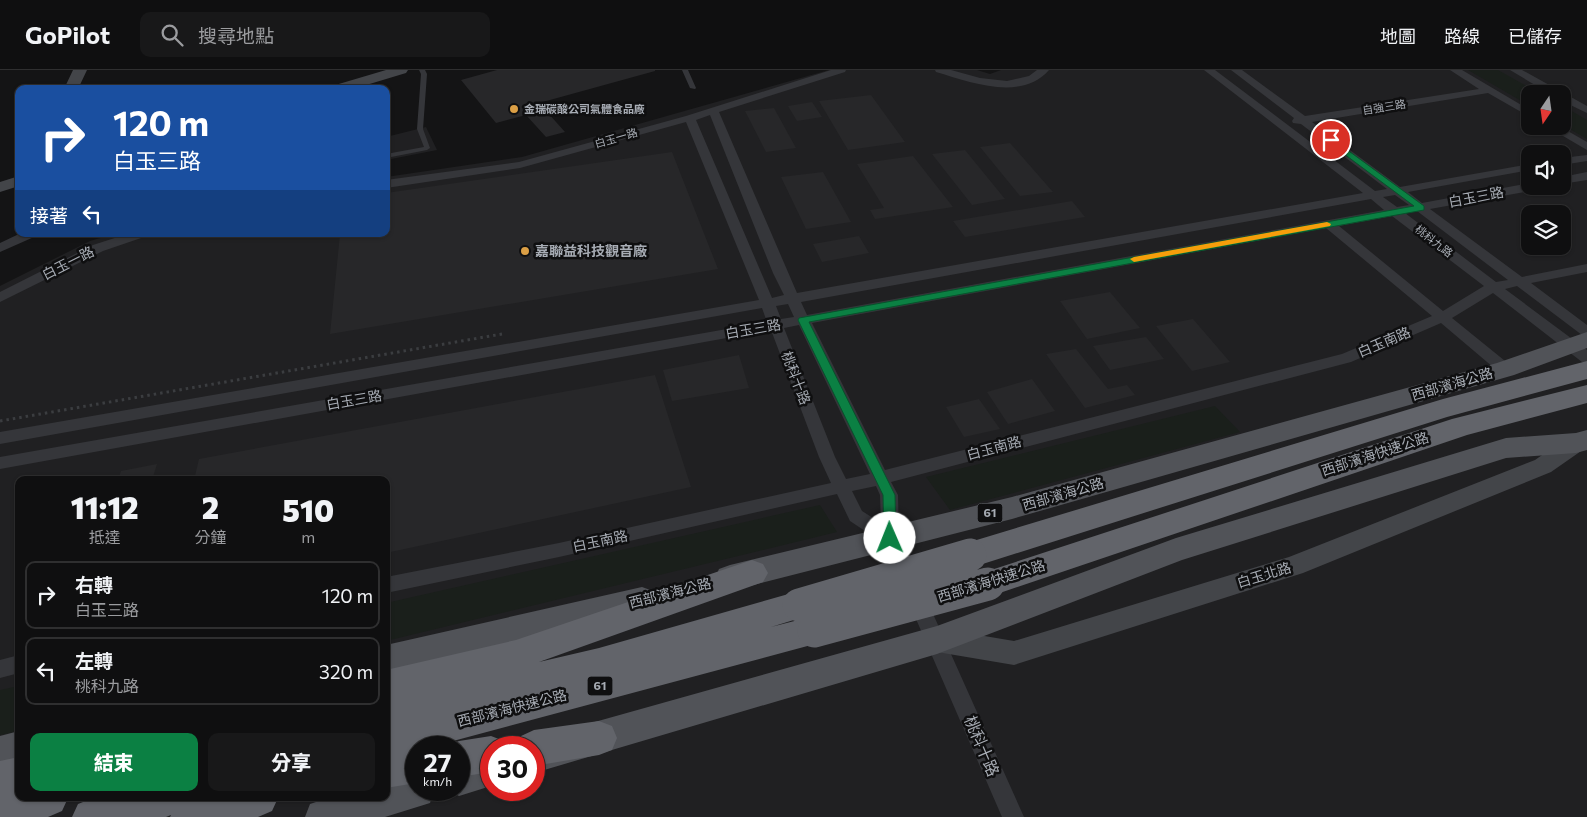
<!DOCTYPE html>
<html lang="zh-TW">
<meta charset="utf-8">
<style>
:root{--surface:#0f0f10;--page:#181819;--text:#f1f3f6;--muted:#9b9c9f;--line:#2f2f30;--accent:#0b8043}
body{margin:0;font-family:Commissioner,"Noto Sans TC",sans-serif;background:var(--page);color:var(--text);height:100vh;display:flex;flex-direction:column;font-size:19px;white-space:nowrap}
*{box-sizing:border-box;margin:0}
p{font-size:16px;color:var(--muted)}
.icon{flex:none;width:28px;height:28px;fill:none;stroke:currentColor;stroke-width:2;stroke-linecap:round;stroke-linejoin:round}
.map{position:relative;flex:1;overflow:hidden}
.details{position:absolute;left:15px;top:406px;width:375px;height:325px;display:flex;flex-direction:column;background:var(--surface);border-radius:10px;box-shadow:0 1px 4px #0004,0 0 0 1px var(--line)}
.details>*{flex:none}
.guide{position:absolute;left:15px;top:15px;width:375px;height:152px;border-radius:10px;box-shadow:0 1px 4px #0004,0 0 0 1px var(--line);background:#1a4fa0;color:#fff;overflow:hidden}
.needle{width:32px;rotate:193deg}
.buttons{position:absolute;left:1521px;top:15px;display:grid;gap:10px}
.buttons a{display:grid;place-items:center;width:50px;height:50px;border-radius:10px;background:var(--surface);box-shadow:0 1px 4px #0004,0 0 0 1px var(--line);font-size:25px}
.speed{position:absolute;left:405px;top:666px;display:flex;gap:10px;font-size:25px;font-weight:700;text-align:center}
.speed>*{display:grid;place-content:center;width:65px;height:65px;border-radius:50%;background:var(--surface);box-shadow:0 1px 4px #0004,0 0 0 1px var(--line);line-height:1}
.speed small{font-size:12px;font-weight:400}
.speed .limit{border:8px solid #d22;background:#fff;color:#111}
.pin{position:absolute;display:grid;place-items:center;width:42px;height:42px;color:#fff;margin:-21px;border:2px solid #fff;border-radius:50%;box-shadow:0 1px 5px #0007}
.me{position:absolute;width:55px;margin:-28px;rotate:359deg;stroke-linejoin:round;filter:drop-shadow(0 0 4px #0008)}
.turn{display:flex;align-items:center;gap:18px;height:105px;padding:0 15px;font-size:22px}
.turn .icon{width:65px;height:65px;stroke-width:2.5}
.turn b{display:block;font-size:35px;line-height:42px}
.then{display:flex;align-items:center;height:48px;padding:0 15px;background:#0003;gap:10px;font-size:19px}
.eta{display:flex;justify-content:space-evenly;align-items:center;height:85px;text-align:center}
.eta b{font-size:30px;font-weight:800;line-height:35px}
.action{display:flex;gap:10px;margin-top:auto;padding:10px 15px}
.action a{flex:1;height:58px;border-radius:10px;background:var(--accent);color:#fff;font-size:20px;font-weight:800;line-height:58px;text-align:center}
.action a+a{background:var(--page);color:var(--text)}
ul{padding:0;list-style:none}
li{display:flex;align-items:center;gap:15px;height:68px;margin:0 10px 8px;padding:0 5px;border:2px solid var(--line);border-radius:10px}
li div{flex:1}
li b{display:block;font-size:19px}
li em{font-style:normal}
header{display:flex;align-items:center;gap:30px;box-sizing:border-box;height:70px;padding:0 25px;background:var(--surface);border-bottom:1px solid var(--line)}
header strong{font-size:24px}
nav{display:flex;gap:28px;margin-inline-start:auto;font-size:18px}
.search{width:350px;height:45px;background:var(--page);display:flex;align-items:center;gap:12px;box-sizing:border-box;padding:0 18px;border-radius:10px;color:var(--muted);font-size:19px}
.map>svg:first-child{display:block}
</style>
<header>
<strong>GoPilot</strong>
<div class="search"><svg class="icon" aria-label="search" viewBox="0 0 24 24"><circle cx="10" cy="10" r="6"/><path d="M15 15l6 6"/></svg>搜尋地點</div>
<nav><a>地圖</a><a>路線</a><a>已儲存</a></nav>
</header>
<div class="map">
<svg width="1587" height="747" viewBox="0 0 1587 747">
<rect width="100%" height="100%" fill="#141415"/>
<!-- built -->
<path fill="#202022" fill-rule="evenodd" d="M829,0H977L990,4L1001,0H1587V747H0V216L90,171L114,164H386V107L522,87ZM1530,24H1562V56H1530ZM1530,84H1562V116H1530ZM1530,144H1562V176H1530ZM19,410H386V728H19ZM416,678H459V720H416ZM491,678H534V720H491Z
M426,57L437,80L386,90V67Z"/>
<!-- green -->
<path fill="#1a1f1b" d="M1468,0H1498L1541,24H1530V36Z
M1563,36L1587,50V69L1563,55Z
M1215,336L1240,362L950,440L926,407Z
M820,435L837,462L386,571V533Z
M19,616V661L0,665V620Z"/>
<!-- building -->
<path fill="#272729" d="M497,0H655V1L539,33L565,62L546,67L526,45L496,53L461,10Z
M871,25L905,72L848,80L819,31Z
M812,32L822,47L797,51L788,36Z
M774,38L796,78L766,82L745,41Z
M1010,73L1053,122L1020,126L980,77Z
M965,80L1005,129L972,135L932,84Z
M672,82L718,199L330,264L340,164H386V123Z
M913,86L953,137L875,149L870,140L884,138L857,94Z
M823,102L851,152L806,159L781,107Z
M1072,131L1085,147L965,167L953,151Z
M859,166L869,183L822,192L813,174Z
M1110,222L1140,258L1087,269L1060,231Z
M1193,249L1230,292L1192,301L1156,256Z
M1146,267L1164,289L1110,300L1093,276Z
M1076,279L1108,319L1127,315L1135,325L1085,338L1046,284Z
M739,285L749,318L672,331L663,300Z
M655,305L691,417L386,483V410H194L199,389Z
M1032,309L1055,341L1008,354L987,322Z
M979,329L1000,359L964,367L946,337Z
M157,394L152,410H118L121,401Z"/>
<g fill="none" stroke-linecap="round" stroke-linejoin="round">
<!-- path-far1 -->
<path stroke="#3b3d40" stroke-width="2.5" stroke-dasharray="2 2.5" stroke-linecap="butt" d="M1548,84L1557,82"/>
<!-- path -->
<path stroke="#3b3d40" stroke-width="3" stroke-dasharray="2.5 4" stroke-linecap="butt" d="M0,351L502,264"/>
<!-- lane -->
<path fill="#35363a" fill-rule="evenodd" d="M419,0H425L427,4L423,59L430,78L427,80L386,88V84L424,77L417,59L421,4Z
M682,0H688L696,18L695,19L690,18Z"/>
<!-- street -->
<path fill="#35363a" fill-rule="evenodd" d="M831,0H846L845,2L719,42L797,223L1363,123L1204,0H1215L1375,121L1387,119L1301,54L1293,53L1292,51L1294,48L1231,0H1242L1305,46L1479,19L1450,0H1462L1530,40V47L1488,23L1312,52L1400,117L1530,94V100L1408,122L1422,133L1530,113V116H1541L1535,120L1430,139L1522,207L1587,194V202L1531,213L1587,255V267L1582,265L1517,216L1505,219L1587,280V293L1582,292L1493,223L1452,248L1510,295L1513,299L1510,303L1505,304L1500,303L1441,253L1351,292L891,412L898,425L899,468L1024,747H1002L883,473L850,451L837,424L559,487L386,523V507L559,473L831,413L819,387L771,260L0,399V387L767,252L762,238L0,374V362L759,230L686,52L520,98L386,118V110L519,92L686,46ZM710,45L773,203L784,225L772,228L696,50ZM1395,125L1409,135L1397,137L1383,127ZM1371,129L1384,140L807,245L801,232ZM1417,141L1508,210L1496,212L1405,143ZM1392,146L1484,216L1443,241L1339,156ZM1326,158L1432,246L1342,284L885,400L812,253ZM788,234L794,247L781,249L776,236ZM799,255L870,404L846,409L835,387L784,258ZM876,416L880,425L881,453L862,441L852,421Z
M935,0H951L980,8L1007,11L1029,6L1037,0H1049C1021,32 970,12 936,2Z
M1510,0H1522L1587,36V43L1562,31V24H1550Z
M1546,56H1559L1587,72V80Z
M1587,85V91L1562,95V88Z
M1587,102V110L1562,114V107Z
M19,164H35L34,167L0,182V173Z
M127,164H145L144,167L103,181L0,232V222L93,175Z
M19,585V603L0,608V590Z"/>
<!-- secondary -->
<path fill="#434549" fill-rule="evenodd" d="M73,0H87L78,19H64Z
M386,0H408L406,3L353,19H330L332,16Z
M19,106V116L0,122V112Z
M1576,365L1584,367L1587,373L1584,379L1551,402L1303,503L1014,595L937,582L927,579L923,570L927,561L937,558L1014,571L1289,487L1535,390L1568,367Z"/>
<!-- primary -->
<path fill="#515358" fill-rule="evenodd" d="M1587,262V278L1514,305L1012,449L730,521L719,517L715,508L719,499L730,495L1012,427L1497,293Z
M1587,360V380L1576,383L1506,388L1182,490L937,584L534,703V678H520L522,674L534,669L937,556L1176,468L1506,368L1576,363Z
M642,517L653,521L657,530L653,539L386,605V575Z
M19,661V695L0,700V666Z
M491,682V716L459,726L447,720H459V691Z
M416,702V720H435L430,733L385,747H305L310,734L328,728H386V711Z"/>
<!-- highway -->
<path fill="#62646a" fill-rule="evenodd" d="M1587,291V309L1447,347L970,498L959,494L955,485L959,476L970,472L1443,329Z
M1587,315V333L1467,365L988,527L977,523L972,514L977,505L988,501L1452,349Z
M752,490L763,494L768,503L763,512L539,592L599,578L799,521L810,525L815,535L810,545L771,557L814,546L826,551L830,561L826,571L427,678H416V713L386,718V600L516,570Z
M599,651L612,656L617,668L612,680L599,685L534,696V678H516L521,666L534,660Z
M491,666L504,671L506,678H491V702L459,707V678L446,676L459,671Z
M19,687V728H68L62,741L48,747H0V691Z
M93,728H186L185,730L191,728H278L272,741L258,747H170L171,745L166,747H72L78,734Z"/>
<!-- highway-bridge -->
<path stroke="#62646a" stroke-width="33" d="M799,535L970,485
M814,561L988,514"/>
</g>
<!-- route -->
<path fill="#0b8043" stroke="#07532c" d="M1331,68L1424,136V140L809,252L895,425L896,468L894,472H885L884,468L883,425L798,250L799,248L1414,136L1328,72L1327,70Z"/>
<!-- slow -->
<path fill="#f59e0b" d="M1327,152L1331,154L1330,156L1134,192L1130,189L1134,187Z"/>
<!-- markers -->
<g fill="#db9f45" stroke="#0f0f10" stroke-width="2">
<circle cx="514" cy="39" r="5"/>
<circle cx="525" cy="181" r="5"/>
</g>
<g text-anchor="middle" stroke-width="5" stroke-linejoin="round" paint-order="stroke">
<!-- far-street labels -->
<g font-size="11" fill="#a7acb4" stroke="#0f0f10">
<text transform="translate(1384 37) rotate(-9)" y="4">自強三路</text>
<text transform="translate(616 68) rotate(-16)" y="4">白玉一路</text>
<text transform="translate(1434 171) rotate(38)" y="4">桃科九路</text>
</g>
<!-- far-poi labels -->
<g font-size="11" font-weight="bold" fill="#a7acb4" stroke="#0f0f10" text-anchor="start">
<text x="524" y="43">金瑞碳酸公司氣體食品廠</text>
</g>
<!-- shield labels -->
<g fill="#0f0f10" stroke="#797d83" stroke-width="1">
<rect x="977.5" y="433.5" width="25" height="19" rx="4"/>
<rect x="587.5" y="606.5" width="25" height="19" rx="4"/>
</g>
<g font-size="12" font-weight="bold" fill="#a7acb4">
<text x="990" y="447">61</text>
<text x="600" y="620">61</text>
</g>
<!-- street labels -->
<g font-size="14" fill="#a7acb4" stroke="#0f0f10">
<text transform="translate(1476 127) rotate(-11)" y="5">白玉三路</text>
<text transform="translate(68 193) rotate(-27)" y="5">白玉一路</text>
<text transform="translate(753 259) rotate(-10)" y="5">白玉三路</text>
<text transform="translate(1384 272) rotate(-23)" y="5">白玉南路</text>
<text transform="translate(796 308) rotate(69)" y="5">桃科十路</text>
<text transform="translate(1452 314) rotate(-16)" y="5">西部濱海公路</text>
<text transform="translate(354 330) rotate(-10)" y="5">白玉三路</text>
<text transform="translate(994 378) rotate(-15)" y="5">白玉南路</text>
<text transform="translate(1375 384) rotate(-18)" y="5">西部濱海快速公路</text>
<text transform="translate(1063 424) rotate(-16)" y="5">西部濱海公路</text>
<text transform="translate(600 471) rotate(-12)" y="5">白玉南路</text>
<text transform="translate(1264 505) rotate(-17)" y="5">白玉北路</text>
<text transform="translate(991 511) rotate(-17)" y="5">西部濱海快速公路</text>
<text transform="translate(670 523) rotate(-14)" y="5">西部濱海公路</text>
<text transform="translate(512 638) rotate(-14)" y="5">西部濱海快速公路</text>
</g>
<!-- poi labels -->
<g font-size="14" font-weight="bold" fill="#a7acb4" stroke="#0f0f10" text-anchor="start">
<text x="535" y="186">嘉聯益科技觀音廠</text>
</g>
<!-- near-street labels -->
<g font-size="16" fill="#a7acb4" stroke="#0f0f10">
<text transform="translate(982 676) rotate(67)" y="6">桃科十路</text>
</g>
</g>
</svg>
<div class="buttons">
<a><svg class="needle" viewBox="-14 -14 28 28"><path d="M0-13l5 13h-10z" fill="#e53935"/><path d="M0 13l5-13h-10z" fill="#9b9c9f"/></svg></a>
<a><svg class="icon" aria-label="sound" viewBox="0 0 24 24"><path d="M4 9h4l5-4v14l-5-4H4zM17 9q2 3 0 6"/></svg></a>
<a><svg class="icon" aria-label="layers" viewBox="0 0 24 24"><path d="M12 4l9 5-9 5-9-5zM3 14l9 5 9-5"/></svg></a>
</div>
<div class="speed"><div>27<small>km/h</small></div><div class="limit">30</div></div>
<div class="pin" style="left:1331px;top:70px;background:#d93025"><svg class="icon" aria-label="arrive" viewBox="0 0 24 24"><path d="M6 21V4h12l-3 4 3 4H6"/></svg></div>
<svg class="me" style="left:890px;top:468px" viewBox="-20 -20 40 40"><circle r="19" fill="#fff"/><path d="M0-13L10 11 0 6-10 11z" fill="#0b8043"/></svg>
<div class="guide">
<div class="turn"><svg class="icon" aria-label="right" viewBox="0 0 24 24"><path d="M7 20v-9h11M14 6l5 5-5 5"/></svg><div><b>120 m</b>白玉三路</div></div>
<div class="then">接著<svg class="icon" aria-label="left" viewBox="0 0 24 24"><path d="M17 20v-9H6M10 6l-5 5 5 5"/></svg></div>
</div>
<section class="details">
<div class="eta">
<div><b>11:12</b><p>抵達</p></div>
<div><b>2</b><p>分鐘</p></div>
<div><b>510</b><p>m</p></div>
</div>
<ul>
<li><svg class="icon" aria-label="right" viewBox="0 0 24 24"><path d="M7 20v-9h11M14 6l5 5-5 5"/></svg><div><b>右轉</b><p>白玉三路</p></div><em>120 m</em></li>
<li><svg class="icon" aria-label="left" viewBox="0 0 24 24"><path d="M17 20v-9H6M10 6l-5 5 5 5"/></svg><div><b>左轉</b><p>桃科九路</p></div><em>320 m</em></li>
</ul>
<div class="action"><a>結束</a><a>分享</a></div>
</section>
</div>
